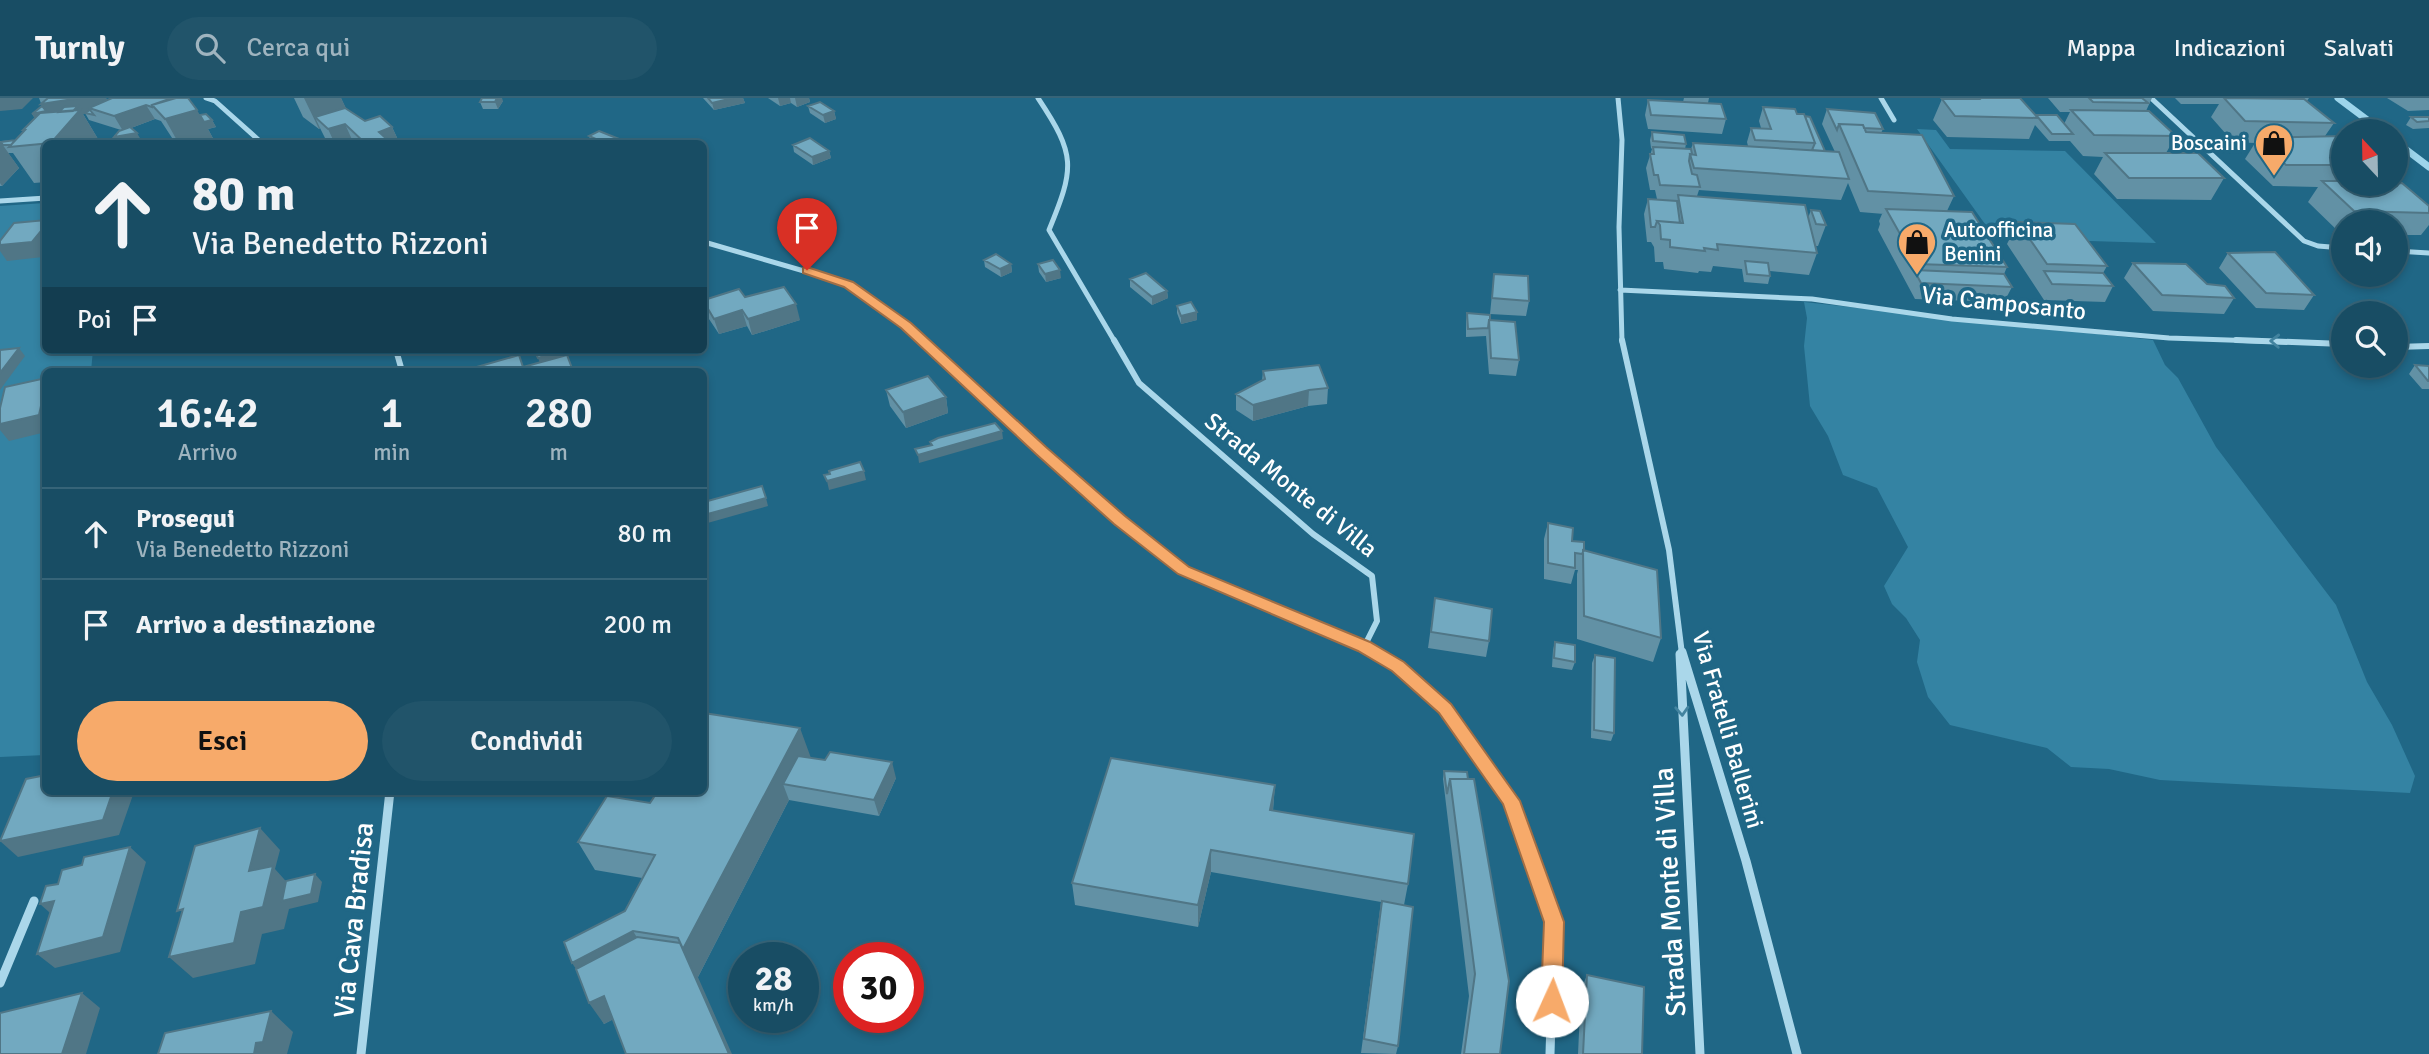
<!DOCTYPE html>
<html lang="it">
<style>
:root{--surface:#184d64;--page:#21546a;--text:#f1f3f6;--muted:#9fb4bf;--line:#366478;--accent:#f7aa6a}
body{margin:0;font-family:Signika,sans-serif;background:var(--page);color:var(--text);height:100vh;display:flex;flex-direction:column;font-size:26px;white-space:nowrap}
*{box-sizing:border-box;margin:0}
p{font-size:23px;color:var(--muted)}
.icon{flex:none;width:38px;height:38px;fill:none;stroke:currentColor;stroke-width:2;stroke-linecap:round;stroke-linejoin:round}
.map{position:relative;flex:1;overflow:hidden}
.drawer{position:absolute;left:42px;top:270px;width:665px;height:427px;display:flex;flex-direction:column;background:var(--surface);border-radius:10px;box-shadow:0 4px 10px #0003,0 0 0 2px var(--line)}
.drawer>*{flex:none}
.top-card{position:absolute;left:42px;top:42px;width:665px;height:214px;border-radius:10px;box-shadow:0 4px 10px #0003,0 0 0 2px var(--line);background:#184d64;color:var(--text);overflow:hidden}
.needle{width:46px;rotate:338deg}
.buttons{position:absolute;left:2331px;top:21px;display:grid;gap:14px}
.buttons a{display:grid;place-items:center;width:77px;height:77px;border-radius:50%;background:var(--surface);box-shadow:0 4px 10px #0003,0 0 0 2px var(--line);font-size:35px}
.speed{position:absolute;left:728px;top:844px;display:flex;gap:14px;font-size:35px;font-weight:700;text-align:center}
.speed>*{display:grid;place-content:center;width:91px;height:91px;border-radius:50%;background:var(--surface);box-shadow:0 4px 10px #0003,0 0 0 2px var(--line);line-height:1}
.speed small{font-size:18px;font-weight:400}
.speed .limit{border:10px solid #d22;background:#fff;color:#111}
.pin{position:absolute;display:grid;place-items:center;width:60px;height:60px;color:#fff;margin:-72px -30px;border-radius:50% 50% 50% 0;rotate:-45deg;box-shadow:0 0 7px #0007}
.pin .icon{rotate:45deg}
.me{position:absolute;width:77px;margin:-38px;rotate:2deg;stroke-linejoin:round;filter:drop-shadow(0 0 5px #0008)}
.turn{display:flex;align-items:center;gap:24px;height:147px;padding:0 35px;font-size:32px}
.turn .icon{width:91px;height:91px;stroke-width:2.5}
.turn b{display:block;font-size:49px;line-height:60px}
.then{display:flex;align-items:center;height:66px;padding:0 35px;background:#0003;gap:14px;font-size:26px}
.eta{display:flex;justify-content:space-evenly;align-items:center;height:119px;text-align:center}
.eta b{font-size:42px;font-weight:600;line-height:49px}
.cta{display:flex;gap:14px;margin-top:auto;padding:14px 35px}
.cta a{flex:1;height:80px;border-radius:42px;background:var(--accent);color:#111;font-size:28px;font-weight:600;line-height:80px;text-align:center}
.cta a+a{background:var(--page);color:var(--text)}
ul{padding:0;list-style:none}
li{display:flex;align-items:center;gap:21px;height:91px;padding:0 35px;border-top:2px solid var(--line)}
li div{flex:1}
li b{display:block;font-size:26px}
li em{font-style:normal}
header{display:flex;align-items:center;gap:42px;box-sizing:border-box;height:98px;padding:0 35px;background:var(--surface);border-bottom:2px solid var(--line)}
header strong{font-size:33px}
nav{display:flex;gap:38px;margin-inline-start:auto;font-size:24px}
.search{width:490px;height:63px;background:var(--page);display:flex;align-items:center;gap:18px;box-sizing:border-box;padding:0 24px;border-radius:38px;color:var(--muted);font-size:26px}
.map>svg:first-child{display:block}
</style>
<header>
<strong>Turnly</strong>
<div class="search"><svg class="icon" aria-label="search" viewBox="0 0 24 24"><circle cx="10" cy="10" r="6"/><path d="M15 15l6 6"/></svg>Cerca qui</div>
<nav><a>Mappa</a><a>Indicazioni</a><a>Salvati</a></nav>
</header>
<div class="map">
<svg width="2429" height="956" viewBox="0 0 2429 956">
<rect width="100%" height="100%" fill="#206786"/>
<!-- green -->
<path fill="#3483a3" d="M1917,31L1936,32L1950,51L2065,53L2156,145L1995,140Z
M45,105L46,252H93L91,273H46L45,657L0,659V108Z
M1804,204L2153,242L2165,267L2178,280L2216,349L2336,507L2367,584L2392,627L2415,678L2410,695L2160,682L2109,671L2071,669L2047,650L1950,627L1928,599L1917,564L1920,542L1906,520L1892,506L1884,488L1908,449L1877,390L1843,377L1828,338L1810,308L1804,248L1807,220Z"/>
<g fill="none" stroke-linecap="round" stroke-linejoin="round">
<!-- stream -->
<path stroke="#9dd5eb" stroke-width="7" d="M2338,0L2382,33
M2396,44L2429,69"/>
<!-- minor-far2 -->
<path stroke="#aad7ea" stroke-width="5" d="M206,0L215,3L263,46
M1038,0C1076,57 1075,69 1049,132L1115,244
M1618,0L1622,42L1619,129L1622,244
M1881,0L1894,22
M2151,0L2304,143L2318,148L2343,150
M0,103L46,100
M704,144L849,186L923,244
M2396,153L2429,155
M1620,192L1812,201L1952,221L2169,240L2287,244"/>
<!-- minor-far1 -->
<path stroke="#aad7ea" stroke-width="6" d="M921,242L1119,422L1183,473L1376,556
M1114,242L1139,285L1313,436L1372,478L1377,523L1364,549
M1622,242L1669,452L1682,556
M2236,242L2343,246
M2396,249L2429,248
M396,252L402,273"/>
<!-- minor -->
<path stroke="#aad7ea" stroke-width="9" d="M1373,554L1398,569L1445,610L1511,703L1554,824L1550,956
M1682,554L1746,763L1797,956
M1680,556L1700,956
M0,885L34,803
M361,956L390,693"/>
</g>
<!-- wall -->
<path fill="#6291a5" d="M39,0H106L107,2L173,0L200,17L212,22L216,29L208,31L216,46H176L161,23L155,21L131,30L141,42L118,46L114,39L121,32L89,22L85,15L83,16L101,46H46V84L34,85L13,55H8L19,70L2,88H0V43L15,42L24,33L35,20L32,16L42,8Z
M294,0H341L346,11L365,23L392,29L400,46H328L320,30L319,31L303,19Z
M703,0H743L745,5L714,12Z
M768,0H809L810,4L797,9L791,5L780,8Z
M1684,0H1709L1708,5L1726,21L1722,36L1648,31L1645,17L1648,2L1683,4Z
M1952,0H2020L2036,18L2064,26L2070,14H2060L2048,0H2152L2146,13L2176,38L2166,55L2224,80L2211,102L2117,101L2094,76L2103,59L2083,58L2070,43H2049L2035,27L2029,41L1947,39L1933,22L1942,1H1953Z
M2175,0H2309L2307,3L2334,25L2325,38H2343V86L2429,108V127L2421,137H2396V124H2343V135H2340L2308,104L2318,89L2273,88L2245,61L2255,45L2233,44L2211,19L2219,6H2181Z
M2387,0H2429V12L2408,13Z
M503,3L498,11H483L480,4Z
M808,8L834,13L836,21L825,25L810,15Z
M1763,9L1797,16L1825,53L1835,54L1822,26L1827,11L1883,31L1881,35L1954,98L1947,113L2007,169L2004,176L2012,189L2004,204L1915,201L1878,132L1880,126L1879,123L1882,116H1884L1860,114L1848,85L1841,102L1699,92L1697,98L1808,120L1811,112L1826,127L1818,148H1816L1817,155L1809,177L1770,173V178L1768,186L1744,184L1742,171L1713,168L1711,174L1699,173L1698,175L1664,171L1663,164H1655L1654,149L1651,144H1647L1644,116L1648,101H1657L1655,92H1650L1646,70L1652,51L1651,50L1650,42L1652,34L1686,46L1685,51H1691L1693,45L1748,48L1747,44L1751,30H1761L1759,23Z
M2411,19H2429V30L2413,31L2406,27Z
M589,38L620,46H592Z
M793,47L829,53L831,60L813,67L794,54Z
M2018,124L2107,168L2103,175L2113,188L2105,204L2044,202L2007,146Z
M2228,155L2314,197L2304,212L2256,210L2219,170Z
M984,162L1011,166L1012,174L1001,179L985,169Z
M2133,165L2207,186L2234,200L2224,216L2153,213L2124,180Z
M1038,166L1061,180L1046,184L1039,174Z
M1494,176L1529,203L1526,218L1490,216Z
M1130,181L1167,193L1168,200L1152,207L1130,189Z
M745,199L800,222L752,237L747,228L719,236L707,218L704,206V202Z
M1177,208L1197,222L1181,226L1177,215Z
M1467,215L1490,222L1519,262L1516,278L1489,276L1486,238L1466,239V223Z
M2415,267L2429,268V291H2422L2409,276Z
M1263,273L1328,290L1327,306L1308,308L1253,323L1236,312V296L1262,283Z
M886,292L946,299L948,315L906,330L890,308Z
M1548,425L1584,452L1661,540L1653,564L1577,541V476L1578,472H1575L1571,486L1544,481V441Z
M1435,500L1489,543L1486,559L1428,550Z
M1555,544L1575,564L1572,572L1552,569L1553,552Z
M1595,557L1614,635L1611,643L1591,640L1592,565Z
M811,660L896,680L879,718L789,702L698,879L697,877L604,926L576,871L625,813L642,780L595,772L578,744L650,705Z
M1444,673L1467,674L1500,956H1461L1469,898L1443,681Z
M1275,687L1273,713L1408,786L1404,807L1398,948L1396,956L1361,955L1381,804L1211,774L1198,829L1075,807L1072,785Z
M1587,877L1642,956H1578L1581,892Z"/>
<!-- shaded-wall -->
<path fill="#507686" d="M0,0H33L22,11L0,13Z
M80,0H106L107,2L89,10L91,13L87,15L83,16L101,46H51L32,16L46,13L41,6Z
M173,0L181,14L197,12L204,24L212,22L216,29L208,31L216,46H179L165,21Z
M304,0H341L351,20L315,19L320,30L319,31Z
M497,0H502L503,3L498,11L495,4Z
M733,0H743L745,5L714,12L712,5Z
M778,0H790L791,5L780,8Z
M795,0H809L810,4L797,9Z
M146,7L155,21L123,33L114,18Z
M834,13L836,21L825,25L823,17Z
M345,26L354,46H335L328,31Z
M392,29L400,46H381L379,34Z
M137,35L141,42L118,46L114,39Z
M619,41L620,46H610Z
M0,43L19,70L2,88L0,85Z
M829,53L831,60L813,67L812,59Z
M46,127V156L43,159L7,163L0,153V147Z
M1011,166L1012,174L1001,179L1000,171Z
M1060,172L1061,180L1046,184L1045,176Z
M1167,193L1168,200L1152,207V199Z
M796,206L800,222L752,237L748,221Z
M742,212L747,228L719,236L714,221Z
M1197,214V222L1181,226V218Z
M19,250L25,258L0,292V275Z
M561,253L565,261L541,268L538,260Z
M46,285V334L9,343L0,332V326Z
M1309,292L1308,308L1253,323V307Z
M946,299L948,315L906,330L903,314Z
M1002,333L1003,341L919,365L918,357Z
M864,373L866,382L829,392L827,383Z
M766,400L768,408L704,426V417Z
M800,630L811,660L783,686L789,702L698,879L697,877L732,956H729L683,851Z
M892,664L896,680L879,718L874,702Z
M1275,687L1273,710L1269,735L1270,712Z
M113,693H133L134,694L119,737L18,759L0,743Z
M260,730L280,752L275,771L293,791L315,776L322,784L318,804L289,811L284,831L262,836L255,866L193,880L169,859L249,773Z
M130,749L146,764L120,854L55,870L37,856Z
M1211,752V774L1198,829V807Z
M54,803L58,822L40,806Z
M633,833L650,861L590,892L572,865Z
M82,895L100,910L86,956H62Z
M604,898L618,919L604,926L589,905Z
M271,913L293,934L287,956H254L256,945Z"/>
<!-- building -->
<path fill="#72a9c0" stroke="#507686" stroke-width="2" d="M48,0H80L41,6Z
M112,0H172L152,7V9L146,7L114,18L89,10Z
M176,0H188L197,12L165,21L152,7Z
M482,0H497L495,4H480Z
M708,0H733L712,5Z
M1978,0H2020L2038,20L1955,18L1942,1H1979Z
M2089,0H2142L2148,5L2093,4Z
M2224,0L2304,1L2334,25L2245,23Z
M1648,2L1721,6L1726,21L1651,17Z
M820,4L834,13L823,17L808,8Z
M42,8L46,13L32,16Z
M78,8L73,13L59,14L64,9Z
M1763,9L1795,11L1797,16H1804L1815,45L1755,42L1751,30L1771,31Z
M345,10L365,23L380,18L392,29L379,34L389,43L381,46H366L345,26L328,31L315,19Z
M1827,11L1875,15L1883,31L1864,30L1863,27L1839,26L1837,32Z
M80,12L51,45L9,49L25,32H23L40,15Z
M90,12L94,17L85,15Z
M2071,12L2149,13L2176,38L2094,37Z
M206,16L212,22L204,24L200,17Z
M2036,17H2057L2073,36H2052Z
M1805,18L1810,19L1825,53L1812,52L1815,45Z
M2411,19H2429V23L2417,24Z
M1839,26L1863,27L1866,34L1922,37L1954,98L1868,93Z
M130,29L137,35L114,39L119,33Z
M599,33L619,41L610,46H607L589,38Z
M1652,34L1684,37L1686,46L1653,43Z
M2343,38V67H2286L2257,40Z
M810,40L829,53L812,59L793,47Z
M15,42L11,47H3L1,44Z
M1693,45L1839,54L1849,81L1694,70L1690,56L1696,57Z
M1653,49L1691,51L1692,56H1690L1689,63L1692,76L1697,77L1700,89L1660,87L1658,77H1654L1650,56H1654Z
M2105,55H2198L2224,80H2129Z
M2322,83H2343V86L2402,85L2429,108V115L2354,113Z
M1678,97L1805,107L1817,155L1717,146L1718,152L1704,150L1705,153L1670,149V142L1661,141L1660,127L1657,123L1683,125Z
M1648,101L1677,103L1680,125L1657,123L1655,129H1651Z
M1886,111L1972,114L2007,169L1917,166Z
M1811,112L1820,113L1826,127L1816,126Z
M46,122V127L32,144L0,147V143L14,125Z
M2018,124L2075,126L2107,168L2047,166Z
M2275,154L2314,197L2266,195L2228,155Z
M996,156L1011,166L1000,171L984,162Z
M1053,162L1060,172L1045,176L1038,166Z
M1745,163L1768,165L1770,178L1747,176Z
M2133,165L2186,166L2207,186L2225,188L2234,200L2162,197Z
M1914,172L2004,176L2012,189L1921,185Z
M2044,173L2103,175L2113,188L2052,186Z
M1146,175L1167,193L1152,199L1130,181Z
M1494,176L1528,178L1529,203L1492,200Z
M784,189L796,206L748,221L742,212L714,221L704,204V202L739,191L745,199Z
M1191,204L1197,214L1181,218L1177,208Z
M1467,215L1490,217V222H1489L1488,230L1468,231Z
M1489,222L1515,224L1519,262L1491,260Z
M19,250L0,275V252Z
M534,252H561V253L538,260Z
M519,257L523,269L567,257L573,273H471L470,271Z
M1319,267L1328,290L1309,292L1253,307L1236,296L1265,281L1263,273Z
M2415,267L2429,268V283H2428Z
M928,278L946,299L903,314L886,292Z
M46,280V285L39,317L0,326V310L5,289Z
M995,325L1002,333L918,357L915,351L932,347L930,344L938,340Z
M860,364L864,373L827,383L824,377L830,376L829,373Z
M762,388L766,400L704,417V404Z
M1548,425L1573,430L1572,443L1584,444V452L1582,456L1575,455V470L1548,465Z
M1583,452L1657,472L1661,540L1584,518Z
M1435,500L1492,511L1489,543L1431,534Z
M1555,544L1575,547V564L1554,560Z
M1595,557L1615,560L1614,635L1594,632Z
M704,615L800,630L683,851L678,840L633,833L572,865L564,844L625,813L655,757L578,744L607,698L650,705L658,693H704Z
M830,654L892,664L874,702L783,686L798,658L825,662Z
M1111,660L1275,687L1270,712L1414,736L1408,786L1211,752L1198,807L1072,785Z
M1444,673L1467,674L1468,681H1450L1447,696Z
M46,677V693H113L103,722L0,743L26,681Z
M1450,681H1474L1509,883L1500,956H1464L1475,876Z
M260,730L249,773L273,768L263,809L241,814L234,845L169,859L183,811L177,813L195,748Z
M130,749L103,839L37,856L54,803L40,806L46,788L58,786L62,772L82,767L84,759Z
M315,776L311,796L282,803L286,783Z
M1382,803L1413,809L1398,948L1364,941Z
M637,839L680,845L729,956H626L604,898L589,905L576,871Z
M1587,877L1644,889L1642,956H1583Z
M82,895L62,956H0V915Z
M271,913L263,944L256,945L254,956H158L165,935Z"/>
<!-- one-way arrows -->
<defs><path id="oneway-chevron" d="M-2-3.5L2.5 0L-2 3.5" fill="none" stroke-width="1.6" stroke-linecap="round" stroke-linejoin="round" transform="scale(1.75)"/></defs>
<g stroke="#42839f">
<use href="#oneway-chevron" transform="translate(2275 243) rotate(-178)"/>
<use href="#oneway-chevron" transform="translate(1682 613) rotate(87)"/>
</g>
<!-- route -->
<path fill="#f7aa6a" stroke="#a16e45" stroke-width="2" d="M807,169L853,184L911,225L1046,349L1125,418L1189,469L1370,544L1404,564L1451,606L1520,703L1564,824L1562,903L1559,910L1552,913L1544,910L1541,903L1544,824L1503,706L1439,615L1392,573L1358,553L1178,476L1114,426L1036,356L901,230L844,189L803,175V170Z"/>
<!-- icons -->
<defs>
<g id="shop-pin" transform="scale(2.0125)"><path d="M0 17L-7.5 6A9.5 9.5 0 1 1 7.5 6Z" fill="#f7aa6a" stroke="#206786"/><path d="M-5-2.5h2.3a2.7 3.5 0 0 1 5.4 0H5L5.5 6h-11ZM-1.5-2.5h3a1.5 2.3 0 0 0-3 0Z" fill="#111"/></g>
</defs>
<g fill-rule="evenodd">
<use href="#shop-pin" x="2274" y="45"/>
<use href="#shop-pin" x="1917" y="144"/>
</g>
<g text-anchor="middle" stroke-width="7" stroke-linejoin="round" paint-order="stroke">
<!-- far-poi labels -->
<g font-size="21" fill="#fff" stroke="#206786" text-anchor="end">
<text x="2247" y="52">Boscaini</text>
<text x="1944" y="139" text-anchor="start">Autoofficina<tspan x="1944" dy="24">Benini</tspan></text>
</g>
<!-- street labels -->
<g font-size="24" fill="#fff" stroke="#206786">
<text transform="translate(2004 205) rotate(6)" y="8">Via Camposanto</text>
<text transform="translate(1291 387) rotate(39)" y="8">Strada Monte di Villa</text>
<text transform="translate(1728 632) rotate(74)" y="8">Via Fratelli Ballerini</text>
</g>
<!-- near-street labels -->
<g font-size="28" fill="#fff" stroke="#206786">
<text transform="translate(1669 794) rotate(-93)" y="10">Strada Monte di Villa</text>
<text transform="translate(353 822) rotate(-84)" y="10">Via Cava Bradisa</text>
</g>
</g>
</svg>
<div class="buttons">
<a><svg class="needle" viewBox="-14 -14 28 28"><path d="M0-13l5 13h-10z" fill="#e53935"/><path d="M0 13l5-13h-10z" fill="#9fb4bf"/></svg></a>
<a><svg class="icon" aria-label="sound" viewBox="0 0 24 24"><path d="M4 9h4l5-4v14l-5-4H4zM17 9q2 3 0 6"/></svg></a>
<a><svg class="icon" aria-label="search" viewBox="0 0 24 24"><circle cx="10" cy="10" r="6"/><path d="M15 15l6 6"/></svg></a>
</div>
<div class="speed"><div>28<small>km/h</small></div><div class="limit">30</div></div>
<div class="pin" style="left:807px;top:172px;background:#d93025"><svg class="icon" aria-label="arrive" viewBox="0 0 24 24"><path d="M6 21V4h12l-3 4 3 4H6"/></svg></div>
<svg class="me" style="left:1552px;top:903px" viewBox="-20 -20 40 40"><circle r="19" fill="#fff"/><path d="M0-13L10 11 0 6-10 11z" fill="#f7aa6a"/></svg>
<div class="top-card">
<div class="turn"><svg class="icon" aria-label="ahead" viewBox="0 0 24 24"><path d="M12 20V5M6 11l6-6 6 6"/></svg><div><b>80 m</b>Via Benedetto Rizzoni</div></div>
<div class="then">Poi<svg class="icon" aria-label="arrive" viewBox="0 0 24 24"><path d="M6 21V4h12l-3 4 3 4H6"/></svg></div>
</div>
<section class="drawer">
<div class="eta">
<div><b>16:42</b><p>Arrivo</p></div>
<div><b>1</b><p>min</p></div>
<div><b>280</b><p>m</p></div>
</div>
<ul>
<li><svg class="icon" aria-label="ahead" viewBox="0 0 24 24"><path d="M12 20V5M6 11l6-6 6 6"/></svg><div><b>Prosegui</b><p>Via Benedetto Rizzoni</p></div><em>80 m</em></li>
<li><svg class="icon" aria-label="arrive" viewBox="0 0 24 24"><path d="M6 21V4h12l-3 4 3 4H6"/></svg><div><b>Arrivo a destinazione</b></div><em>200 m</em></li>
</ul>
<div class="cta"><a>Esci</a><a>Condividi</a></div>
</section>
</div>
